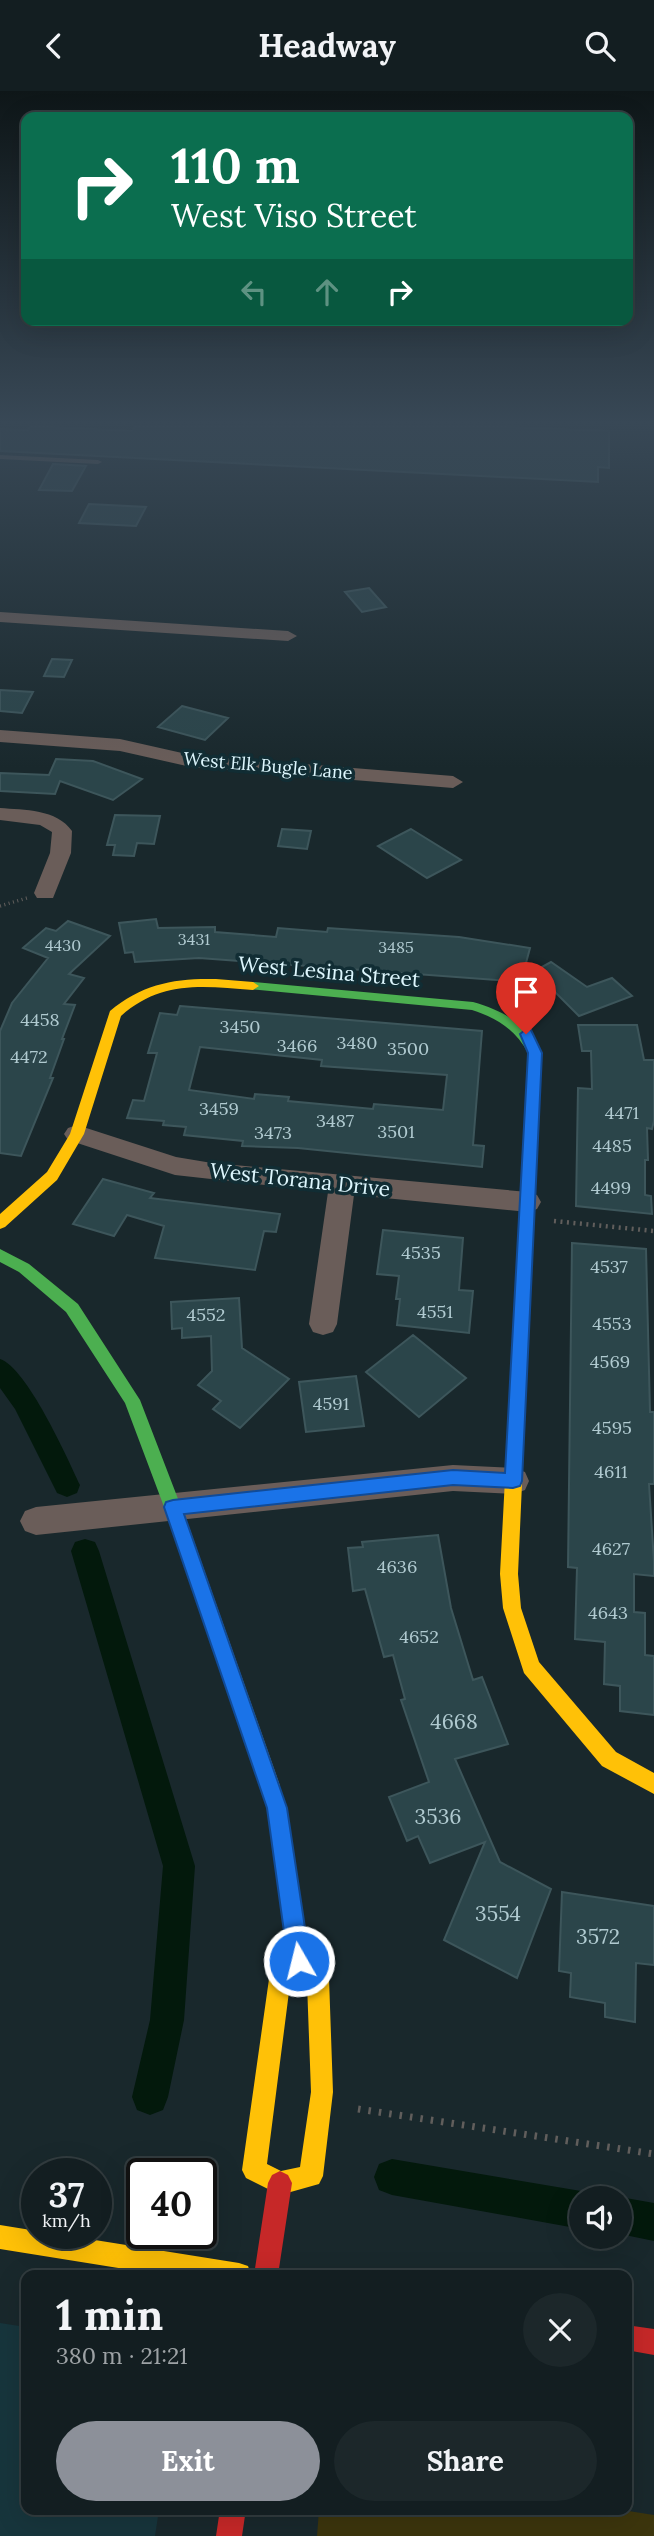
<!DOCTYPE html>
<meta charset="utf-8">
<style>
:root{--surface:#131e21;--page:#1c272a;--text:#f1f3f6;--muted:#9da2a5;--line:#323c3f;--accent:#8c9099}
body{margin:0;font-family:Lora,serif;background:var(--page);color:var(--text);height:100vh;display:flex;flex-direction:column;font-size:26px;white-space:nowrap}
*{box-sizing:border-box;margin:0}
p{font-size:23px;color:var(--muted)}
.icon{flex:none;width:38px;height:38px;fill:none;stroke:currentColor;stroke-width:2;stroke-linecap:round;stroke-linejoin:round}
.map{position:relative;flex:1;overflow:hidden}
.details{position:absolute;left:21px;top:2179px;width:611px;height:245px;display:flex;flex-direction:column;background:var(--surface);border-radius:14px;box-shadow:0 7px 28px #0002,0 0 0 2px var(--line)}
.details>*{flex:none}
.guide{position:absolute;left:21px;top:21px;width:612px;height:214px;border-radius:14px;box-shadow:0 7px 28px #0002,0 0 0 2px var(--line);background:#0b6e4f;color:#fff;overflow:hidden}
.tools{position:absolute;left:569px;top:2095px;display:grid;gap:14px}
.tools a{display:grid;place-items:center;width:63px;height:63px;border-radius:50%;background:var(--surface);box-shadow:0 7px 28px #0002,0 0 0 2px var(--line);font-size:35px}
.speed{position:absolute;left:21px;top:2067px;display:flex;gap:14px;font-size:35px;font-weight:700;text-align:center}
.speed>*{display:grid;place-content:center;width:91px;height:91px;border-radius:50%;background:var(--surface);box-shadow:0 7px 28px #0002,0 0 0 2px var(--line);line-height:1}
.speed small{font-size:18px;font-weight:400}
.speed .limit{border:4px solid #111;border-radius:10px;background:#fff;color:#111}
.pin{position:absolute;display:grid;place-items:center;width:60px;height:60px;color:#fff;margin:-72px -30px;border-radius:50% 50% 50% 0;rotate:-45deg;box-shadow:0 0 7px #0007}
.pin .icon{rotate:45deg}
.me{position:absolute;width:77px;margin:-38px;rotate:352deg;stroke-linejoin:round;filter:drop-shadow(0 0 5px #0008)}
.turn{display:flex;align-items:center;gap:24px;height:147px;padding:0 35px;font-size:32px}
.turn .icon{width:91px;height:91px;stroke-width:2.5}
.turn b{display:block;font-size:49px;line-height:60px}
.lanes{display:flex;align-items:center;height:66px;padding:0 35px;background:#0003;justify-content:center;gap:35px;direction:ltr}
.lanes .off{opacity:.35}
.round{display:grid;place-items:center;flex:none;width:74px;height:74px;border-radius:37px;background:var(--page)}
.headline{display:flex;align-items:center;justify-content:space-between;height:119px;padding:0 35px}
h1{font-size:42px;font-weight:700;line-height:52px}
.action{display:flex;gap:14px;margin-top:auto;padding:14px 35px}
.action a{flex:1;height:80px;border-radius:42px;background:var(--accent);color:#fff;font-size:28px;font-weight:700;line-height:80px;text-align:center}
.action a+a{background:var(--page);color:var(--text)}
header{display:flex;justify-content:space-between;align-items:center;height:91px;padding:0 35px;background:var(--surface);font-size:32px;font-weight:700}
.map>svg:first-child{display:block}
</style>
<header><svg class="icon" aria-label="back" viewBox="0 0 24 24"><path d="M15 5l-7 7 7 7"/></svg>Headway<svg class="icon" aria-label="search" viewBox="0 0 24 24"><circle cx="10" cy="10" r="6"/><path d="M15 15l6 6"/></svg></header>
<div class="map">
<svg width="654" height="2445" viewBox="0 0 654 2445">
<rect width="100%" height="100%" fill="#19282c"/>
<!-- built -->
<path fill="#17353c" d="M0,2232L26,2236V2418L159,2419L155,2445H0Z"/>
<!-- green -->
<path fill="#3c350d" d="M622,2419L654,2424V2445H317L319,2419Z"/>
<g fill="none" stroke-linecap="round" stroke-linejoin="round">
<!-- canal -->
<path fill="#03190c" fill-rule="evenodd" d="M0,1268C27,1277 67,1366 80,1394L77,1402L67,1406L57,1402L15,1318L0,1297Z
M85,1448L95,1451L99,1460L195,1775L184,1929L168,2006L163,2019L150,2024L137,2019L132,2006L150,1929L163,1775L71,1460L75,1451Z
M392,2068L581,2100L595,2107H581V2138L392,2104L379,2099L374,2086L379,2073Z
M620,2106L654,2112V2150L620,2143Z"/>
</g>
<!-- building -->
<path fill="#2b454a" stroke="#3d565b" stroke-width="2" fill-rule="evenodd" d="M30,335L132,340L135,335H486L609,340V377L598,376V391L0,360V338L28,339Z
M53,373L86,375L72,400L39,399Z
M89,413L146,416L136,435L79,432Z
M369,497L386,516L362,521L345,501Z
M52,568L72,569L64,586L44,585Z
M0,599L33,601L22,622L0,620Z
M182,615L228,627L205,649L158,636Z
M56,668L93,670L142,688L113,709L60,690L55,703L0,700V682L49,684Z
M115,724L160,725L154,753L137,752L134,765L113,764L115,754H107Z
M282,738L311,740L307,758L278,755Z
M411,738L461,769L427,787L378,755Z
M156,828L158,837L215,836V841L276,846L278,837L327,841L328,837L459,846L530,857L522,887L551,871L587,896L612,887L632,905L579,925L555,901L545,907L522,891L199,867L135,871L133,861L125,862L119,832Z
M68,830L110,845L69,883L84,887L64,913L75,914L62,948H64L50,987H53L21,1065L0,1062V940L12,912L48,867L23,857L46,837L56,840Z
M180,915L482,940L473,1054L484,1055L482,1076L298,1057L242,1055L243,1050L184,1044L186,1036L163,1034L164,1030L127,1027L133,1009L144,1010L157,962H148L160,922L177,924ZM200,956L322,969L321,975L447,984L443,1019L374,1013L373,1018L288,1010L289,1006L255,1003L254,1008L189,999Z
M578,934H637L644,969H654V1030L652,1038L647,1037L648,1069H645V1104L651,1105L652,1123L576,1115L578,997L592,998L591,960H582Z
M103,1088L154,1102L150,1107L280,1123L276,1141L264,1140L255,1179L155,1167L164,1135L127,1124L114,1145L73,1133Z
M383,1139L463,1147L459,1199L473,1200L469,1242L397,1234L400,1208H396L399,1185L377,1183Z
M572,1152L646,1158L650,1321H654V1393H649L654,1471V1485L634,1483V1521L645,1522V1564L654,1565V1624L620,1620V1595L604,1593L605,1551L575,1548L577,1477L568,1476Z
M239,1207L242,1257L289,1288L240,1337L213,1318L221,1310L198,1294L212,1280L211,1245L182,1247V1237L172,1238L171,1211Z
M413,1244L466,1287L419,1326L366,1281Z
M356,1285L364,1335L306,1341L299,1291Z
M438,1444L451,1517L473,1589L482,1586L508,1653L455,1668L500,1771L551,1798L517,1887L444,1849L485,1751L430,1772L418,1745L407,1750L389,1706L429,1691L401,1609L405,1608L393,1564L384,1566L365,1498L353,1500L348,1457L363,1456L362,1451Z
M562,1801L654,1815V1874L636,1872L635,1931L605,1926V1912L570,1906L571,1882L559,1880Z"/>
<g fill="none" stroke-linecap="round" stroke-linejoin="round">
<!-- path-far2 -->
<path stroke="#615e5c" stroke-width="3.5" stroke-dasharray="1 3.5" stroke-linecap="butt" d="M0,815L27,807"/>
<!-- path-far1 -->
<path stroke="#615e5c" stroke-width="4.5" stroke-dasharray="2 4.5" stroke-linecap="butt" d="M554,1130L654,1140"/>
<!-- path -->
<path stroke="#615e5c" stroke-width="7" stroke-dasharray="2.5 8" stroke-linecap="butt" d="M358,2018L654,2063"/>
<!-- lane -->
<path fill="#6a5d59" fill-rule="evenodd" d="M0,364L98,369L102,371L98,373L0,368Z"/>
<!-- street -->
<path fill="#6a5d59" fill-rule="evenodd" d="M0,521L288,540L297,545L288,550L0,531Z
M0,639L120,648L191,664L453,685L463,691L453,697L191,676L120,660L0,651Z
M0,717C24,719 57,718 72,740L71,762L53,807H37L34,802L50,762L52,741L40,734L0,729Z
M77,1034L176,1066L212,1072L528,1101L537,1104L541,1111L537,1118L528,1121L354,1104L337,1233L333,1241L323,1244L313,1241L309,1233L328,1101L175,1084L68,1049L64,1043L68,1037Z
M453,1374L514,1377L525,1381L529,1390L525,1399L514,1403L453,1400L36,1444L25,1440L20,1430L25,1420L36,1416Z"/>
<!-- fast -->
<path fill="#4caf50" fill-rule="evenodd" d="M253,891L473,911C505,920 525,933 542,962L529,1235L527,1239H515L513,1235L528,962C516,939 497,927 472,919L248,898V892Z
M0,1158L29,1173L78,1213L140,1309L190,1439L187,1445L181,1447L175,1445L125,1312L66,1221L19,1181L0,1171Z
M270,1685L277,1688L287,1717L310,1870L307,1878L299,1881L291,1878L288,1870L267,1717L260,1695L263,1688Z"/>
<!-- slow -->
<path fill="#ffc107" fill-rule="evenodd" d="M216,888L253,891L259,895L253,899C203,895 161,889 121,925L84,1043L57,1089L5,1136L0,1138V1123L47,1081L70,1043L110,920C142,893 175,887 216,888Z
M521,1229L527,1231L529,1235L518,1483L521,1517L539,1571L616,1661L654,1682V1703L602,1675L524,1582L503,1517L500,1483L513,1235L515,1231Z
M181,1431L187,1433L190,1439L280,1695L277,1702L270,1705L263,1702L260,1695L172,1439L175,1433Z
M299,1859C311,1864 324,1875 329,1887L333,2001L323,2085L319,2093L280,2104L246,2087L242,2079L269,1888C274,1876 287,1864 299,1859ZM299,1885L307,1892L311,2001L300,2076L281,2080L267,2073L290,1893Z
M0,2134L37,2140V2142H51L239,2172L248,2175L251,2184H162L0,2158Z"/>
<!-- jam -->
<path fill="#c62828" fill-rule="evenodd" d="M280,2080L288,2084L292,2092L278,2184H254L268,2092L272,2084Z
M626,2234L654,2238V2264L626,2259Z
M220,2418H246L242,2445H216Z"/>
</g>
<!-- sky -->
<linearGradient id="sky" x2="0" y2="1"><stop stop-color="#0e1618"/><stop offset="0.49" stop-color="#384856"/><stop offset="1" stop-color="#384856" stop-opacity="0"/></linearGradient>
<rect width="654" height="677" fill="url(#sky)"/>
<!-- route -->
<path fill="#1a73e8" stroke="#114b97" stroke-width="2" d="M526,938L531,939L542,962L522,1390L520,1395L513,1397L453,1394L184,1423L287,1717L310,1870L307,1877L299,1881L292,1877L288,1870L267,1717L164,1416L166,1411L173,1409L453,1379L505,1382L528,962L520,943Z"/>
<g text-anchor="middle" stroke-width="7" stroke-linejoin="round" paint-order="stroke">
<!-- far-number labels -->
<g font-size="16" fill="#b0cad0">
<text x="194" y="854">3431</text>
<text x="63" y="860">4430</text>
<text x="396" y="862">3485</text>
</g>
<!-- far-street labels -->
<g font-size="18" fill="#ddf6fd" stroke="#112d34">
<text transform="translate(268 675) rotate(5)" y="6">West Elk Bugle Lane</text>
</g>
<!-- number labels -->
<g font-size="18" fill="#b0cad0">
<text x="40" y="935">4458</text>
<text x="240" y="942">3450</text>
<text x="357" y="958">3480</text>
<text x="297" y="961">3466</text>
<text x="408" y="964">3500</text>
<text x="29" y="972">4472</text>
<text x="219" y="1024">3459</text>
<text x="622" y="1028">4471</text>
<text x="335" y="1036">3487</text>
<text x="396" y="1047">3501</text>
<text x="273" y="1048">3473</text>
<text x="612" y="1061">4485</text>
<text x="611" y="1103">4499</text>
<text x="421" y="1168">4535</text>
<text x="609" y="1182">4537</text>
<text x="435" y="1227">4551</text>
<text x="206" y="1230">4552</text>
<text x="612" y="1239">4553</text>
<text x="610" y="1277">4569</text>
<text x="331" y="1319">4591</text>
<text x="612" y="1343">4595</text>
<text x="611" y="1387">4611</text>
<text x="611" y="1464">4627</text>
<text x="397" y="1482">4636</text>
<text x="608" y="1528">4643</text>
<text x="419" y="1552">4652</text>
</g>
<!-- street labels -->
<g font-size="21" fill="#ddf6fd" stroke="#112d34">
<text transform="translate(329 881) rotate(5)" y="7">West Lesina Street</text>
<text transform="translate(300 1089) rotate(6)" y="7">West Torana Drive</text>
</g>
<!-- near-number labels -->
<g font-size="21" fill="#b0cad0">
<text x="454" y="1638">4668</text>
<text x="438" y="1733">3536</text>
<text x="498" y="1830">3554</text>
<text x="598" y="1853">3572</text>
</g>
</g>
</svg>
<div class="tools">
<a><svg class="icon" aria-label="sound" viewBox="0 0 24 24"><path d="M4 9h4l5-4v14l-5-4H4zM17 9q2 3 0 6"/></svg></a>
</div>
<div class="speed"><div>37<small>km/h</small></div><div class="limit">40</div></div>
<div class="pin" style="left:526px;top:943px;background:#d93025"><svg class="icon" aria-label="arrive" viewBox="0 0 24 24"><path d="M6 21V4h12l-3 4 3 4H6"/></svg></div>
<svg class="me" style="left:299px;top:1870px" viewBox="-20 -20 40 40"><circle r="17" fill="#1a73e8" stroke="#fff" stroke-width="3"/><path d="M0-11L8 9 0 5-8 9z" fill="#fff"/></svg>
<div class="guide">
<div class="turn"><svg class="icon" aria-label="right" viewBox="0 0 24 24"><path d="M7 20v-9h11M14 6l5 5-5 5"/></svg><div><b>110 m</b>West Viso Street</div></div>
<div class="lanes"><svg class="icon off" aria-label="left" viewBox="0 0 24 24"><path d="M17 20v-9H6M10 6l-5 5 5 5"/></svg><svg class="icon off" aria-label="ahead" viewBox="0 0 24 24"><path d="M12 20V5M6 11l6-6 6 6"/></svg><svg class="icon" aria-label="right" viewBox="0 0 24 24"><path d="M7 20v-9h11M14 6l5 5-5 5"/></svg></div>
</div>
<section class="details">
<div class="headline"><div><h1>1 min</h1><p>380 m · 21:21</p></div><a class="round"><svg class="icon" aria-label="close" viewBox="0 0 24 24"><path d="M6 6l12 12M18 6L6 18"/></svg></a></div>
<div class="action"><a>Exit</a><a>Share</a></div>
</section>
</div>
